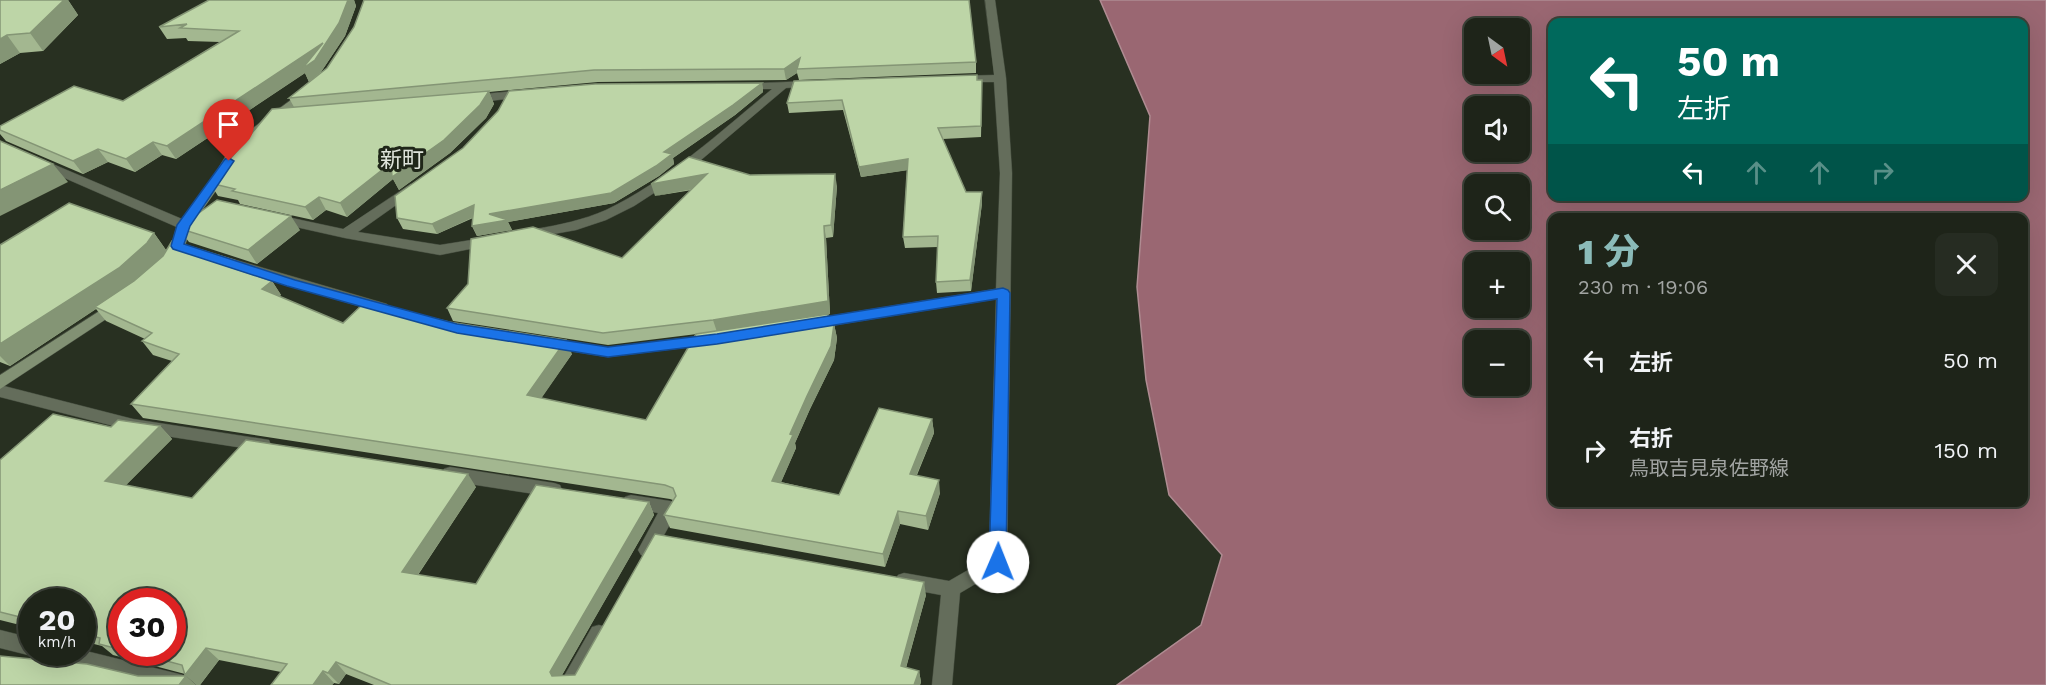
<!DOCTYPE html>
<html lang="ja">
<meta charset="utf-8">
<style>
:root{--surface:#1e2419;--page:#262c22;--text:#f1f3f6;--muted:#a1a4a2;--line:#3c4138;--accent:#8bbbb9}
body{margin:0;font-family:"Work Sans","Noto Sans JP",sans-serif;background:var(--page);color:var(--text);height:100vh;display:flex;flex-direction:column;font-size:22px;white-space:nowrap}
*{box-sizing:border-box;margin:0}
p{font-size:20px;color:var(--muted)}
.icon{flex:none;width:33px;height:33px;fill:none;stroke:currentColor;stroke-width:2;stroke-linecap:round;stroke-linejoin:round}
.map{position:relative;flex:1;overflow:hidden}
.side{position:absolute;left:1548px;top:213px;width:480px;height:294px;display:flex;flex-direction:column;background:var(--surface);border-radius:12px;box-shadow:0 6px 24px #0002,0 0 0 2px var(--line)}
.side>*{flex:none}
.guide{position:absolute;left:1548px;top:18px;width:480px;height:183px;border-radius:12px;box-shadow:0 6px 24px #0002,0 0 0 2px var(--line);background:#00695c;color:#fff;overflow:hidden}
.needle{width:39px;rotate:147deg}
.buttons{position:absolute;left:1464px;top:18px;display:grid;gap:12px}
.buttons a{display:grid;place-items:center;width:66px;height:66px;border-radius:12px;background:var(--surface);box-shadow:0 6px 24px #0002,0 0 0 2px var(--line);font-size:30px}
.speed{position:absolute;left:18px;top:588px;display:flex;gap:12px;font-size:30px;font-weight:700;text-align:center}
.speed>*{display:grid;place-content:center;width:78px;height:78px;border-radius:50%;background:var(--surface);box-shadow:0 6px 24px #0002,0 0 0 2px var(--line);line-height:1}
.speed small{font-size:15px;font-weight:400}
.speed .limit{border:9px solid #d22;background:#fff;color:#111}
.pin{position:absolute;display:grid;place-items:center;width:51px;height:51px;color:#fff;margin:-62px -26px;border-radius:50% 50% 50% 0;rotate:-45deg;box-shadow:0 0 6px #0007}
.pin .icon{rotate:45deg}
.me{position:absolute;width:66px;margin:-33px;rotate:1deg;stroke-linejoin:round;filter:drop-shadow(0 0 4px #0008)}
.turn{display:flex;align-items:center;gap:21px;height:126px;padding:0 30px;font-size:27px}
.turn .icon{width:78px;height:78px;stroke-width:2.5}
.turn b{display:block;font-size:42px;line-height:51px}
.lanes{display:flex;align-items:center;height:57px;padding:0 30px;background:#0003;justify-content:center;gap:30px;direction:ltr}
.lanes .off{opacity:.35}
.round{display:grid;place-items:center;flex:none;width:63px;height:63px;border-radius:12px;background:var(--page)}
.overview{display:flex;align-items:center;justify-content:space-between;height:102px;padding:0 30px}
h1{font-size:36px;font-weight:800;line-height:45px;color:var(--accent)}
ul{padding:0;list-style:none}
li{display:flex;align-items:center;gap:18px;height:90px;padding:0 30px}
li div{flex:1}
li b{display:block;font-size:22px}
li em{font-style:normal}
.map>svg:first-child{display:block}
</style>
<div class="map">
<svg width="2046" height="685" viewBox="0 0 2046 685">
<rect width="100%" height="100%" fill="#283021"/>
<!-- water -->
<path fill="#9a6772" stroke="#af8c92" stroke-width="1.5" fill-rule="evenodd" d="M1100,0H2046V685H1117L1201,625L1222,555L1169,495L1146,380L1137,287L1150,116ZM1552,22H2024V196H1552ZM1474,28H1520V74H1474ZM1520,106V152H1474V106ZM1520,184V230H1474V184ZM1552,218H2024V502H1552ZM1474,262H1520V308H1474ZM1474,340H1520V386H1474Z"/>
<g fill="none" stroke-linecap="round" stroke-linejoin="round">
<!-- minor casing -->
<g stroke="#454d3f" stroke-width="1">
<path id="minor" d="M985,0H995L1006,78L1012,173L1007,562L1004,567L960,593L952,685H932L941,595L898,587L895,581L898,575L904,573L949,581L989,558L996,299L811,329L804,324L811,319L996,289L1000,173L994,82H958L952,79L958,76L994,75Z
M811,81L815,82V86L786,88L688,171L634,206L606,220L576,230L526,239L519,235C523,230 529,230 535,229C560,225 583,220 606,210C668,180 719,133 772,89H742L736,86L738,84Z
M527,90L531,92V96L473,103L467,99L473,95Z
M41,159L189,222L191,225L189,228H179L37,166L35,163Z
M411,184L417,188L416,191L358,232L440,245L490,237L495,238L497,241L495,244L440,255L345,238L278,223L271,219L278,215L343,229Z
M219,255L387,304L389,308L382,313L214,263L212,260Z
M710,335L715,336L717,340L715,344L608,357L550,348L545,347L542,343L545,339L550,338L608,347Z
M0,385L133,419L263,439L269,440L271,445L269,450L263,451L133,431L0,397Z
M450,467L554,483L560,485L562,490L560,495L554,497L450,481L444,479L442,474L444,469Z
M631,495L670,501L676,503L679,508L653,555L647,558L641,555L638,550L658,513L625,507L622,502L625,497Z
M599,625L606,627L608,633L580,685H559L592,627Z
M0,630L32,638V652L39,653L32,656L0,648Z
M82,650L187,676L194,679L197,685H151L55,661L48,658L46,652H82Z"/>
</g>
<!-- secondary casing -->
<g stroke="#454d3f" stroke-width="1">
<path id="secondary" d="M307,88L311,90V94L243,147L225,178L191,226L185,246L175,263H165L163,260L171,246L177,225L213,177L234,142Z
M118,299L125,304L123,308L0,389V375Z"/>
</g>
<!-- minor -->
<use href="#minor" fill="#646d5b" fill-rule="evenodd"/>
<!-- secondary -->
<use href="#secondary" fill="#829174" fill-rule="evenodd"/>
</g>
<!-- wall -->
<path fill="#a3b790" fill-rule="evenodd" d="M0,0H68L78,15L43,51L20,53L0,64Z
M209,0H354L356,6L345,36L321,72L976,62V73L799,80L797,73L786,80L598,82L489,92L494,104L486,118L450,153L399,190L393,179L347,217L326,210L313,220L240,204L238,200L218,196L210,183L294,107L289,98L309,82L305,73L176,159L162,155L135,172L108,162L83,174L6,141L0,134V126L123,101L220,42L188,41L186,38L167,39L159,27Z
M977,80L982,90L981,137L943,139L966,192L982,203L971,291L937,293L936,282L938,247L905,248L903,237L907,170L861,177L843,110L789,113L787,103Z
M762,83L763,92L735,115L673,158L674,164L659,176L614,203L508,222L512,230L477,236L472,226L473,218L437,234L403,229L397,218Z
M750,175L837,186L833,237L826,238L830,314L809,317L830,324H834L837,338L834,360L810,409L795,443L796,448L781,482L839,495L932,419L934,433L917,475L940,493L928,530L900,524L885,567L670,528L664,515L673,500L670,499L143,418L131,404L172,361L153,355L142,341L145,339L106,321L96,309L10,366L0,362V245L154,233L166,250L234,260L242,271L272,281L281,295L279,296L343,323L572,354L541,398L646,420L697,334L608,345L453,321L447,308L622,258L692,190L655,196Z
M178,228L300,230L257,264L189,242Z
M160,426L172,439L126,485L192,498L476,487L418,575L476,584L649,502L654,515L562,675H575L926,595L906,668L919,671L921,682L920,685H374L346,674L339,684L334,683L332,685H271L281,672L219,660L200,685H197L185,674L113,655L102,646L82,641V602H32V628L0,620V460L111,427ZM122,602L172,652H122Z"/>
<!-- shaded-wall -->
<path fill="#849575" d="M64,0H68L78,15L43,51L30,33Z
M348,0H354L356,6L345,36L321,72L309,82L305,73L176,159L167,146Z
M7,35L20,53L0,64V39Z
M800,58L797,69V73L786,80L784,69Z
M762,83L763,92L735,115L673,158L674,164L659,176L614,203L508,222L512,230L477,236L472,226L489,214L664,152Z
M489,91L494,104L486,118L450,153L399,190L393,179L347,217L340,203L391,163Z
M153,142L162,155L135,172L126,159Z
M98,149L108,162L83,174L73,161Z
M908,159L909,170L861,177L859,167Z
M53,164L68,182L0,216V190Z
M707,174L710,186L655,196L651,184Z
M835,174L837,186L833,237L831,225Z
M982,192V203L971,291L970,280Z
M319,197L326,210L313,220L305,207Z
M474,205L478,215L437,234L432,224Z
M291,216L300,230L257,264L248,250Z
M824,226L826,238L830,314L717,332L713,320Z
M154,233L166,250L160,261L133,285L95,307L96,309L10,366L0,356V344Z
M234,260L244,274L227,266Z
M272,281L281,295L271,303L262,289Z
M834,324L837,338L834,360L810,409L795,443L796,448L776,494L772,481L790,434L807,396Z
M566,340L572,354L534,409L527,395Z
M932,419L934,433L911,488L910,474Z
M160,426L172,439L117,494L105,481Z
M468,474L476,487L411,585L402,572Z
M939,480L940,493L928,530L926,516Z
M649,502L654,515L557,684L550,672Z
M898,511L900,524L885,567L883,554Z
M924,582L926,595L903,678L901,666Z
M206,648L219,660L200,685H197L185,675Z
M336,662L346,674L339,684L328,673Z
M323,671L334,683L332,685H313Z
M919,671L921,682L920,685H914Z
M186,676L196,685H179Z"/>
<!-- building -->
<path fill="#bdd5a7" stroke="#849575" stroke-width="1.5" d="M0,0H64L30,33L7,35L0,39Z
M209,0H348L339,23L315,60L302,69L323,43L167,146L153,142L126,159L98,149L73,161L0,130V126L74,86L123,101L239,31L180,28L187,24L159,27Z
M364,0H969L976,62L797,69L800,58L784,69L594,70L289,98L327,68L354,27Z
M977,75V80H982L981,126L938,128L966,192H982L970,280L936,282L938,236L903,237L908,159L859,167L842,100L787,103L794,81Z
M762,83L733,105L664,152L672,154L656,166L611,193L489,214L508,220L472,226L474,205L432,224L397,218L395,196L463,148L498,111L509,91L595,84Z
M489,91L480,105L444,140L392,177L391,163L340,203L319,197L305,207L232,191L235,189L210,183L272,109Z
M0,141L53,164L0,190Z
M689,157L750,175L835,174L831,225L824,226L828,301L713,320L603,333L447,308L468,284L471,239L533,227L622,258L707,174L651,184Z
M217,200L291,216L248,250L178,228Z
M69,203L154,233L147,243L119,268L0,344V245Z
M172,241L234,260L227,266L272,281L262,289L343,323L365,302L449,322L566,340L527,395L646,420L696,334L828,314V324H834L831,346L807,396L790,434L793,435L772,481L839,495L879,408L932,419L910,474L939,480L926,516L898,511L883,554L664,515L676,496L673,488L665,485L131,404L179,354L142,341L152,333L95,307L134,281L163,256Z
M53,414L111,427L118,420L160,426L105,481L192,498L246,440L468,474L402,572L476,584L536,485L649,502L550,672L552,676L575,675L655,534L924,582L901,666L919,671L914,685H391L336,662L328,673L323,671L313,685H271L287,664L206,648L185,675L182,665L133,652H172V602H122V650L99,644L100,638L82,633V602H32V620L0,612V460Z
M0,656L87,664L138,676H186L179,685H0Z"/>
<!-- route -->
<path fill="#1a73e8" stroke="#114b97" stroke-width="1.5" d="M229,158L234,161L190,226L184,244L295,280L457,324L608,347L717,334L1003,288L1008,290L1010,293L1006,562L1003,567L998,569L992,567L989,562L997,299L717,344L608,357L457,333L287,286L173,249L171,246L177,225L225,159Z"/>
<g text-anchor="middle" stroke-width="6" stroke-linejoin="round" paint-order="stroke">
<!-- neighbourhood labels -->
<g font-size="22" fill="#dfe4db" stroke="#1f2618">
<text x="402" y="167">新町</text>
</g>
</g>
</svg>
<div class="buttons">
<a><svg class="needle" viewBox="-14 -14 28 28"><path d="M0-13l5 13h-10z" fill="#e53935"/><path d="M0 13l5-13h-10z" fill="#a1a4a2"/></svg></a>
<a><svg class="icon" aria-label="sound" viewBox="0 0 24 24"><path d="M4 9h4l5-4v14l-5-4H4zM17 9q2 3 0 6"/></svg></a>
<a><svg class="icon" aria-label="search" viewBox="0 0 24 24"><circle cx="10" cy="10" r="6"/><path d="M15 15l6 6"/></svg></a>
<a>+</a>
<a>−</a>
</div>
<div class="speed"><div>20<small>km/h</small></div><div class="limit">30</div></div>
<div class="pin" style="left:229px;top:161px;background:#d93025"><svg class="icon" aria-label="arrive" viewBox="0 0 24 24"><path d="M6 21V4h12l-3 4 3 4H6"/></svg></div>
<svg class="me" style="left:998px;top:562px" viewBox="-20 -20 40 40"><circle r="19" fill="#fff"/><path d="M0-13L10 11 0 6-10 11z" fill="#1a73e8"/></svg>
<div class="guide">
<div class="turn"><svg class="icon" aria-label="left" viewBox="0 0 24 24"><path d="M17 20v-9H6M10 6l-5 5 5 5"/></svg><div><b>50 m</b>左折</div></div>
<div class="lanes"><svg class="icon" aria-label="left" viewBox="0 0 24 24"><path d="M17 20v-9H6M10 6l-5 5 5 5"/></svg><svg class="icon off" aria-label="ahead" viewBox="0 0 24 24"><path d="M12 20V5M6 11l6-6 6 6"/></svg><svg class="icon off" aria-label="ahead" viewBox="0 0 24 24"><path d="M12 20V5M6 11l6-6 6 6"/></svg><svg class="icon off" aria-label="right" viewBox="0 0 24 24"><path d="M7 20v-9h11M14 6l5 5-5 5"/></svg></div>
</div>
<section class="side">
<div class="overview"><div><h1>1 分</h1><p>230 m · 19:06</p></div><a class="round"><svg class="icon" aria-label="close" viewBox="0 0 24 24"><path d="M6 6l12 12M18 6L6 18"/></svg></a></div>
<ul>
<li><svg class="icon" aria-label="left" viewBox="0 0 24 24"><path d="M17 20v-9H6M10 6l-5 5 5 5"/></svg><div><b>左折</b></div><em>50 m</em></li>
<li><svg class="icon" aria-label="right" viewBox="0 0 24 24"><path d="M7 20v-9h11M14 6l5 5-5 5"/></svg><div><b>右折</b><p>鳥取吉見泉佐野線</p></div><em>150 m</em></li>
</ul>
</section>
</div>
